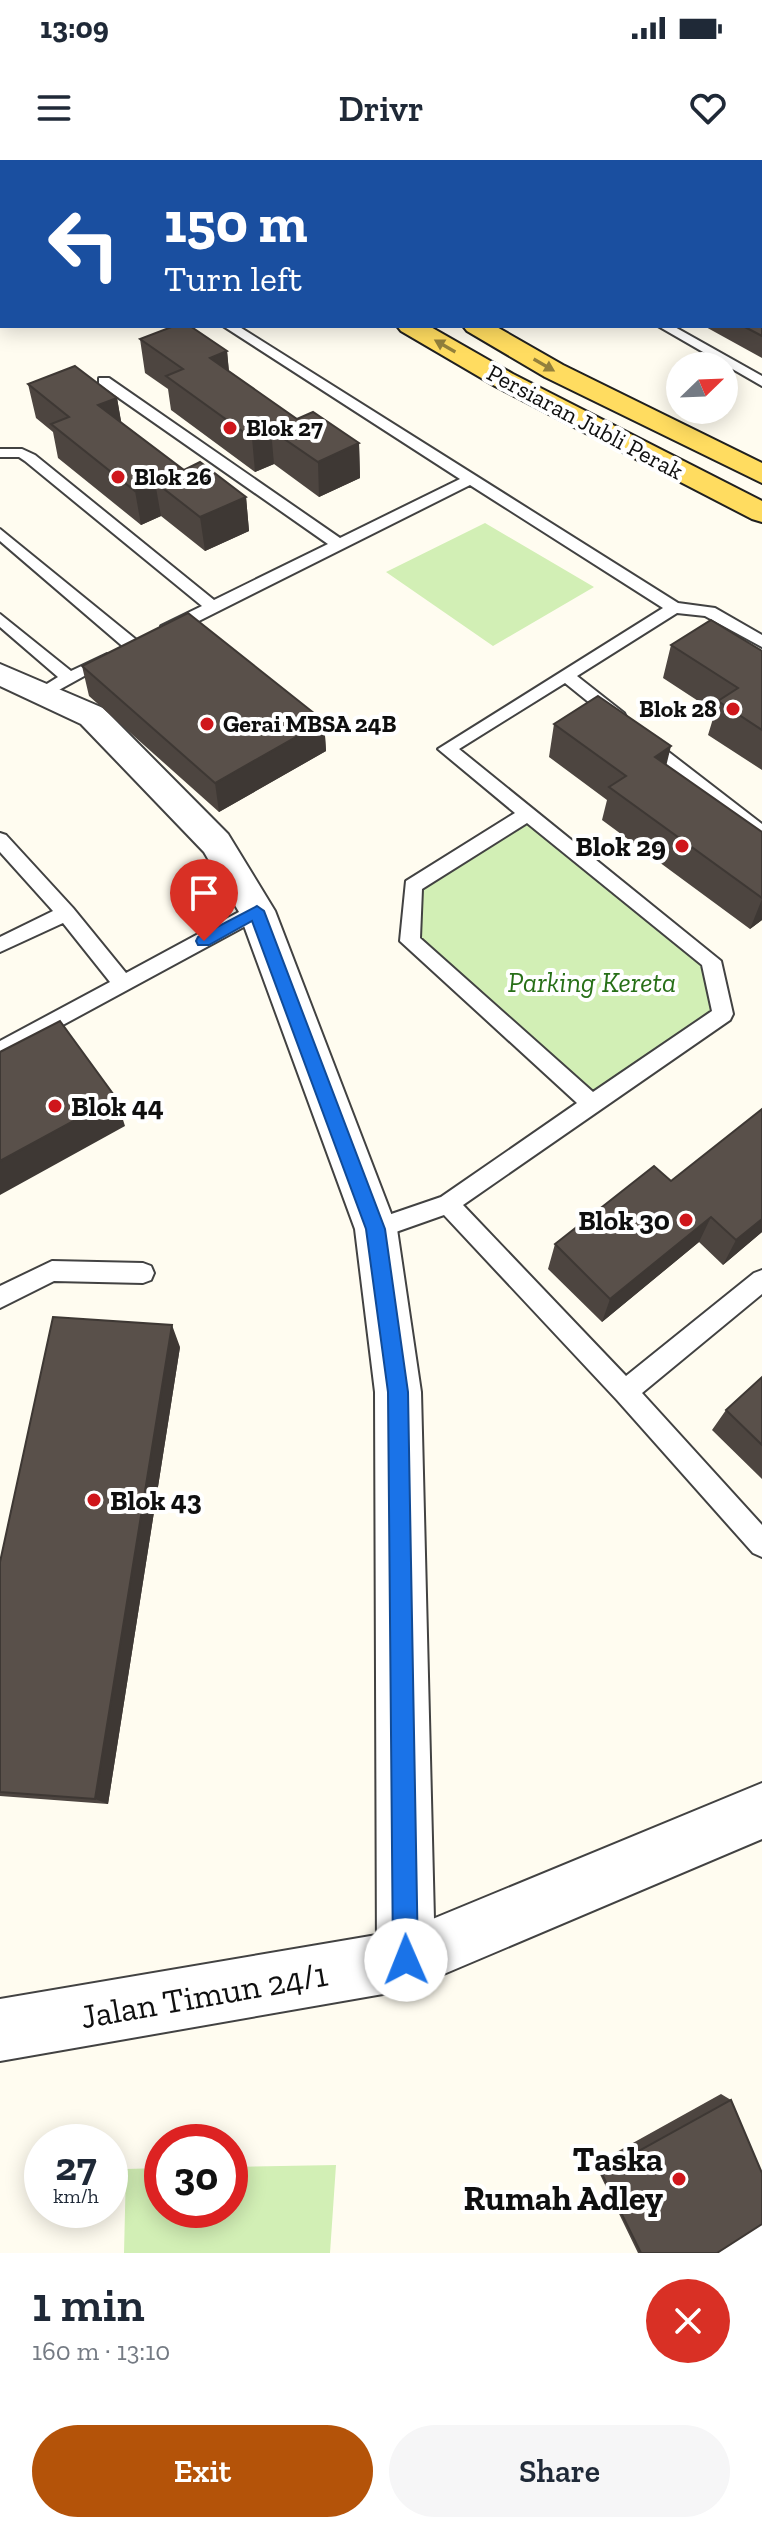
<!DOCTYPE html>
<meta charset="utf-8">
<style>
:root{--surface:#fff;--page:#f6f6f7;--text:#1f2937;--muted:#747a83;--accent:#b45309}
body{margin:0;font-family:"Zilla Slab",serif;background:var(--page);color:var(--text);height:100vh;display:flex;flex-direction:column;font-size:30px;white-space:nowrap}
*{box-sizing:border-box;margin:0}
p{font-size:26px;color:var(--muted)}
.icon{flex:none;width:44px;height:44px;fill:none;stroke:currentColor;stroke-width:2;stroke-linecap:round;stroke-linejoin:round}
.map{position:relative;height:2093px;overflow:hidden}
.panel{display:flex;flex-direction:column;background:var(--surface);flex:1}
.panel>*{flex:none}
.hud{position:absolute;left:0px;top:0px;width:762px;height:168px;box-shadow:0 4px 20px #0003;background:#1a4fa0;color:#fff;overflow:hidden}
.needle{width:52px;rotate:67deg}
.fabs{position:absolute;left:666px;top:192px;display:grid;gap:16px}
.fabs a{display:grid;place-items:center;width:72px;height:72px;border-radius:50%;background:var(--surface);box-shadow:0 4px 20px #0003;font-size:40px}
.speed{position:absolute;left:24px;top:1964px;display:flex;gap:16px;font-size:40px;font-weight:700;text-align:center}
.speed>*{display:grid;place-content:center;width:104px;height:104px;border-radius:50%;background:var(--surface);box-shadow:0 4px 20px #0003;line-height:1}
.speed small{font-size:20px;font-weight:400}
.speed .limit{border:12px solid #d22;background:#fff;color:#111}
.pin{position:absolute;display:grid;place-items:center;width:68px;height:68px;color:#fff;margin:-82px -34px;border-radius:50% 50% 50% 0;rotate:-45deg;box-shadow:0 0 8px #0007}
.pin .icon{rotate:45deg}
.me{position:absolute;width:88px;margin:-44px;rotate:359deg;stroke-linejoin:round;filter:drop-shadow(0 0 6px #0008)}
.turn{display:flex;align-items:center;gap:28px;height:168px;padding:0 32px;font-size:36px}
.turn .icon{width:104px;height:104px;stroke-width:2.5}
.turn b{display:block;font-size:56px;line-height:68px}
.round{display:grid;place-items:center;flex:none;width:84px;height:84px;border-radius:42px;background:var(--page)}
.headline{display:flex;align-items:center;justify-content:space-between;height:136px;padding:0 32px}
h1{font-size:48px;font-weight:600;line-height:60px}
.button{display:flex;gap:16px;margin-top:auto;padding:16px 32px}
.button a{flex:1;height:92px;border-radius:48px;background:var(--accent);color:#fff;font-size:32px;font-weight:600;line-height:92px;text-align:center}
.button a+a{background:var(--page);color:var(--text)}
.status{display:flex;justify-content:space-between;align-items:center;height:56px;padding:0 40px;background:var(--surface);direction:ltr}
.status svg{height:22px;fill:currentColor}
header{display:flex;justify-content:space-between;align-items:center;height:104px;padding:0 32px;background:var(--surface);font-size:36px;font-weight:600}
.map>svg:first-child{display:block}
</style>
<div class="status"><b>13:09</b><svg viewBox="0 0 49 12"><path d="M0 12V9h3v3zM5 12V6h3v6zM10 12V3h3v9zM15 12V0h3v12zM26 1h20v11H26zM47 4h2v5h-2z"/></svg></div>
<header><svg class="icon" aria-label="menu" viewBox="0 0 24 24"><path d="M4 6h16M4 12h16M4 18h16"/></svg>Drivr<svg class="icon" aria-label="heart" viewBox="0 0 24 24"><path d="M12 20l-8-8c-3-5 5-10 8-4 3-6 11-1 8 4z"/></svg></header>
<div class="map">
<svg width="762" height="2093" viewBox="0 0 762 2093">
<rect width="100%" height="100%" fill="#fffcf0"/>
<!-- green -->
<path fill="#d2efb5" d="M485,363L594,427L493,486L386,412Z
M528,654L711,801L723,854L592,944L410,781L413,726Z
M336,2005L330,2093H124L126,2009L162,2008V2050H230V2007Z"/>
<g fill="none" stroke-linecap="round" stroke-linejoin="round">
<!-- service casing -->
<g stroke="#424242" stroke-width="4">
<path id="service" d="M418,0H433L416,2Z
M501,0H516L499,2Z
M650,0H664L666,2H652Z
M0,17H2V25H0Z
M760,47H762V54H760Z
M760,127L762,128V136L760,135Z
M223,166H238L678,443L715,448L762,475V487L705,456L677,453L577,516L624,553L626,557L624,561H612L565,523L459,589L721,801L733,854L730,860L463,1045L626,1216L754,1113L762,1110V1134L642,1233L762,1365V1397L753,1393L617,1240L444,1055L376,1079L368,1076L365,1069L368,1062L441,1037L577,943L400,781L406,721L515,653L438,589L663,448L470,325L173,474H161V466L202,446L25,301L19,297H0V289H22L35,295L214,440L328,384L99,224V218H109L340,378L460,319ZM527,663L702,805L712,851L593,932L420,778L422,729Z
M658,166H673L762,216V226Z
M0,369L139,482V490H127L0,381Z
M0,454L71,511L107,494L115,499L48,536H36L34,532L58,517L0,467Z
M644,573L762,664V680L756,679L638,583L635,579Z
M0,673L6,675L73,748L126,813L250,746H264L266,751L264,756L0,899V881L110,822L63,763L0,792V777L53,751L0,692Z
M52,1101L143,1103L151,1106L154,1113L151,1120L143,1123L54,1121L0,1148V1126Z"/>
</g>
<!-- minor casing -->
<g stroke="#424242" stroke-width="4">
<path id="minor" d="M0,504L103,548L228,674L275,751L397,1069L421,1232L435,1800L426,1820L406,1829L386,1820L377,1800L375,1232L355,1069L239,752L204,692L81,564L0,526Z
M762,2046V2093H705L714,2071Z"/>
</g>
<!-- tertiary casing -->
<g stroke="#424242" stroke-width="4">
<path id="tertiary" d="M762,1623V1679L406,1830L0,1901V1839L406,1770Z"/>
</g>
<!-- primary casing -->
<g stroke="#202020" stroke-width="4">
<path id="primary" d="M112,0H136L137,2H113Z
M177,0H202L203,2H178Z
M397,166H429L513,214L762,341V362L752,359L495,226L401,171Z
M463,166H495L563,205L762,303V323L545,217L467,171Z"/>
</g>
<!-- service -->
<use href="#service" fill="#fff" fill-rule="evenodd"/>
<!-- minor -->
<use href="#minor" fill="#fff" fill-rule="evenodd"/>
<!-- tertiary -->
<use href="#tertiary" fill="#fff" fill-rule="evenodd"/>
<!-- primary -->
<use href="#primary" fill="#ffdc60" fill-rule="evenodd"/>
</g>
<!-- wall -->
<path fill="#4d4540" d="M760,0H762V27L760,26Z
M0,54L2,56V116L0,114Z
M762,132V198L704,166H760Z
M140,179L227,191L229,211L297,259L359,283L360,318L319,337L274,304L255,312L171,250L168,229L145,213Z
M28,224L117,238L121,262L184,310L246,337L249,371L205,391L161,356L141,365L58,298L53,272L36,258Z
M671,485L762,491V610L708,575L715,552L663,518Z
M82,506L324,561L326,591L219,652L89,536Z
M554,564L666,605L762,672V760L750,769L602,660L607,640L549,597Z
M762,949V1072L723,1105L699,1082L602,1162L548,1109L555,1084L671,1021Z
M180,1187L108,1644L0,1636V1402Z
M762,1217V1319L712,1270L726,1250Z
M721,1934L731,1940L717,2093H638L595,2004Z"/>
<!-- shaded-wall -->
<path fill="#3e3834" d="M593,0H630L629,2H579Z
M227,191L230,225L210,198Z
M117,238L123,272L98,245Z
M271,270L274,304L255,312L252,278Z
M359,283L360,318L319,337L318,302Z
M155,322L161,356L141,365L135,331Z
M246,337L249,371L205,391L200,357Z
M324,561L326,591L219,652L215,623Z
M671,586L663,619L655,597Z
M762,739V760L750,769Z
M116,938L125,966L0,1035V1001Z
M711,1057L699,1082L602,1162L610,1139Z
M762,1059V1072L723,1105L736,1080Z
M172,1165L180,1187L108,1644L95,1639Z"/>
<!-- building -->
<path fill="#59504a" stroke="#3e3834" stroke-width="2" d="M518,0H593L588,2H513Z
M667,0H701L706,2H663Z
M0,54L2,56V88L0,87Z
M760,131L762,132V176L743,166H760Z
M174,166H190L227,191L210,198L297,259L313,252L359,283L318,302L271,270L252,278L166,216L183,209L140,179Z
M75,206L117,238L98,245L184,310L200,302L246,337L200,357L155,322L135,331L51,264L69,257L28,224Z
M188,453L324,561L215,623L82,506Z
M711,460L762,491V570L718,541L738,528L671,485Z
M598,536L671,586L655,597L762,672V738L609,627L626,616L554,564Z
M60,861L116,938L0,1001V892Z
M762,949V1059L736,1080L711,1057L610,1139L555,1084L654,1006L671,1021Z
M53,1157L172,1165L95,1639L0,1632V1402Z
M762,1217V1285L726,1250Z
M731,1940L762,2013V2064L717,2093H641L601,2012Z"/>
<!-- one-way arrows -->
<defs><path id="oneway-solid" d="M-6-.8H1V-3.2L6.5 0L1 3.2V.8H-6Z" transform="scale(2)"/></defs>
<g fill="#93803c">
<use href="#oneway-solid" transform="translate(445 186) rotate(-150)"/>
<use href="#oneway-solid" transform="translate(544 205) rotate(30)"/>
</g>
<!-- route -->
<path fill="#1a73e8" stroke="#114b97" stroke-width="2" d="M257,746L264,751L385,1069L408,1232L418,1800L414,1809L406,1812L397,1809L393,1800L388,1232L366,1069L252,761L209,785H198L196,781L198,777Z"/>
<!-- markers -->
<g fill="#cf161b" stroke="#fff" stroke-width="3">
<circle cx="230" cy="268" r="8"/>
<circle cx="118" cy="317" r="8"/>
<circle cx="733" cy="549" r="8"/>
<circle cx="207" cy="564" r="8"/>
<circle cx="682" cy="686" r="8"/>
<circle cx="55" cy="946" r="8"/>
<circle cx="686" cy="1060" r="8"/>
<circle cx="94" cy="1340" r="8"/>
<circle cx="679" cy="2019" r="8"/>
</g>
<g text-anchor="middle" stroke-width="8" stroke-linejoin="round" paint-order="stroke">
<!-- far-street labels -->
<g font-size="24" fill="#0f0f0f" stroke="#fff">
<text transform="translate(585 262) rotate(28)" y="8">Persiaran Jubli Perak</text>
</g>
<!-- far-poi labels -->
<g font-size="24" font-weight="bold" fill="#0f0f0f" stroke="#fff" text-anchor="start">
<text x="246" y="276">Blok 27</text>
<text x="134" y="325">Blok 26</text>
<text x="717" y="557" text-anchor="end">Blok 28</text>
<text x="223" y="572">Gerai MBSA 24B</text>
</g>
<!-- poi labels -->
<g font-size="28" font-weight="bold" fill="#0f0f0f" stroke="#fff" text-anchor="end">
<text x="666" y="696">Blok 29</text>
<text x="71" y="956" text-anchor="start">Blok 44</text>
<text x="670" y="1070">Blok 30</text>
<text x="110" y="1350" text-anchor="start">Blok 43</text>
</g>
<!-- park labels -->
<g font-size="28" font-style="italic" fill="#276f17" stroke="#fff">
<text x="592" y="832">Parking Kereta</text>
</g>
<!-- near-street labels -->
<g font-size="34" fill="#0f0f0f" stroke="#fff">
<text transform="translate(204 1835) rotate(-10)" y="12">Jalan Timun 24/1</text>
</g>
<!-- near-poi labels -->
<g font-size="34" font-weight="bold" fill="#0f0f0f" stroke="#fff" text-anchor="end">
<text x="663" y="2011">Taska<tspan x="663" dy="39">Rumah Adley</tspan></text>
</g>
</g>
</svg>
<div class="fabs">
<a><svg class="needle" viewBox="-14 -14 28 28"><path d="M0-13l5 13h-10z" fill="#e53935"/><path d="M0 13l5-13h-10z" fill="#747a83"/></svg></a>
</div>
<div class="speed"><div>27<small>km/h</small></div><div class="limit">30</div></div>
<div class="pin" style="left:204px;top:781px;background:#d93025"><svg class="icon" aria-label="arrive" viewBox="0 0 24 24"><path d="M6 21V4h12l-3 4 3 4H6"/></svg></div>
<svg class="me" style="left:406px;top:1800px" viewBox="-20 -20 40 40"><circle r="19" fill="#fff"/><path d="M0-13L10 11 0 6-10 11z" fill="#1a73e8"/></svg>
<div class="hud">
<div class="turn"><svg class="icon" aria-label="left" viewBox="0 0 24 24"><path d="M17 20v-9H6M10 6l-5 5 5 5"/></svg><div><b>150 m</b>Turn left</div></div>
</div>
</div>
<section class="panel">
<div class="headline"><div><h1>1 min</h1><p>160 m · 13:10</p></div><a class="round" style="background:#d93025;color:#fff"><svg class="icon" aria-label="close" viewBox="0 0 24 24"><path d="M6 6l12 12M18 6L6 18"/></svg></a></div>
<div class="button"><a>Exit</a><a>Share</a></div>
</section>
